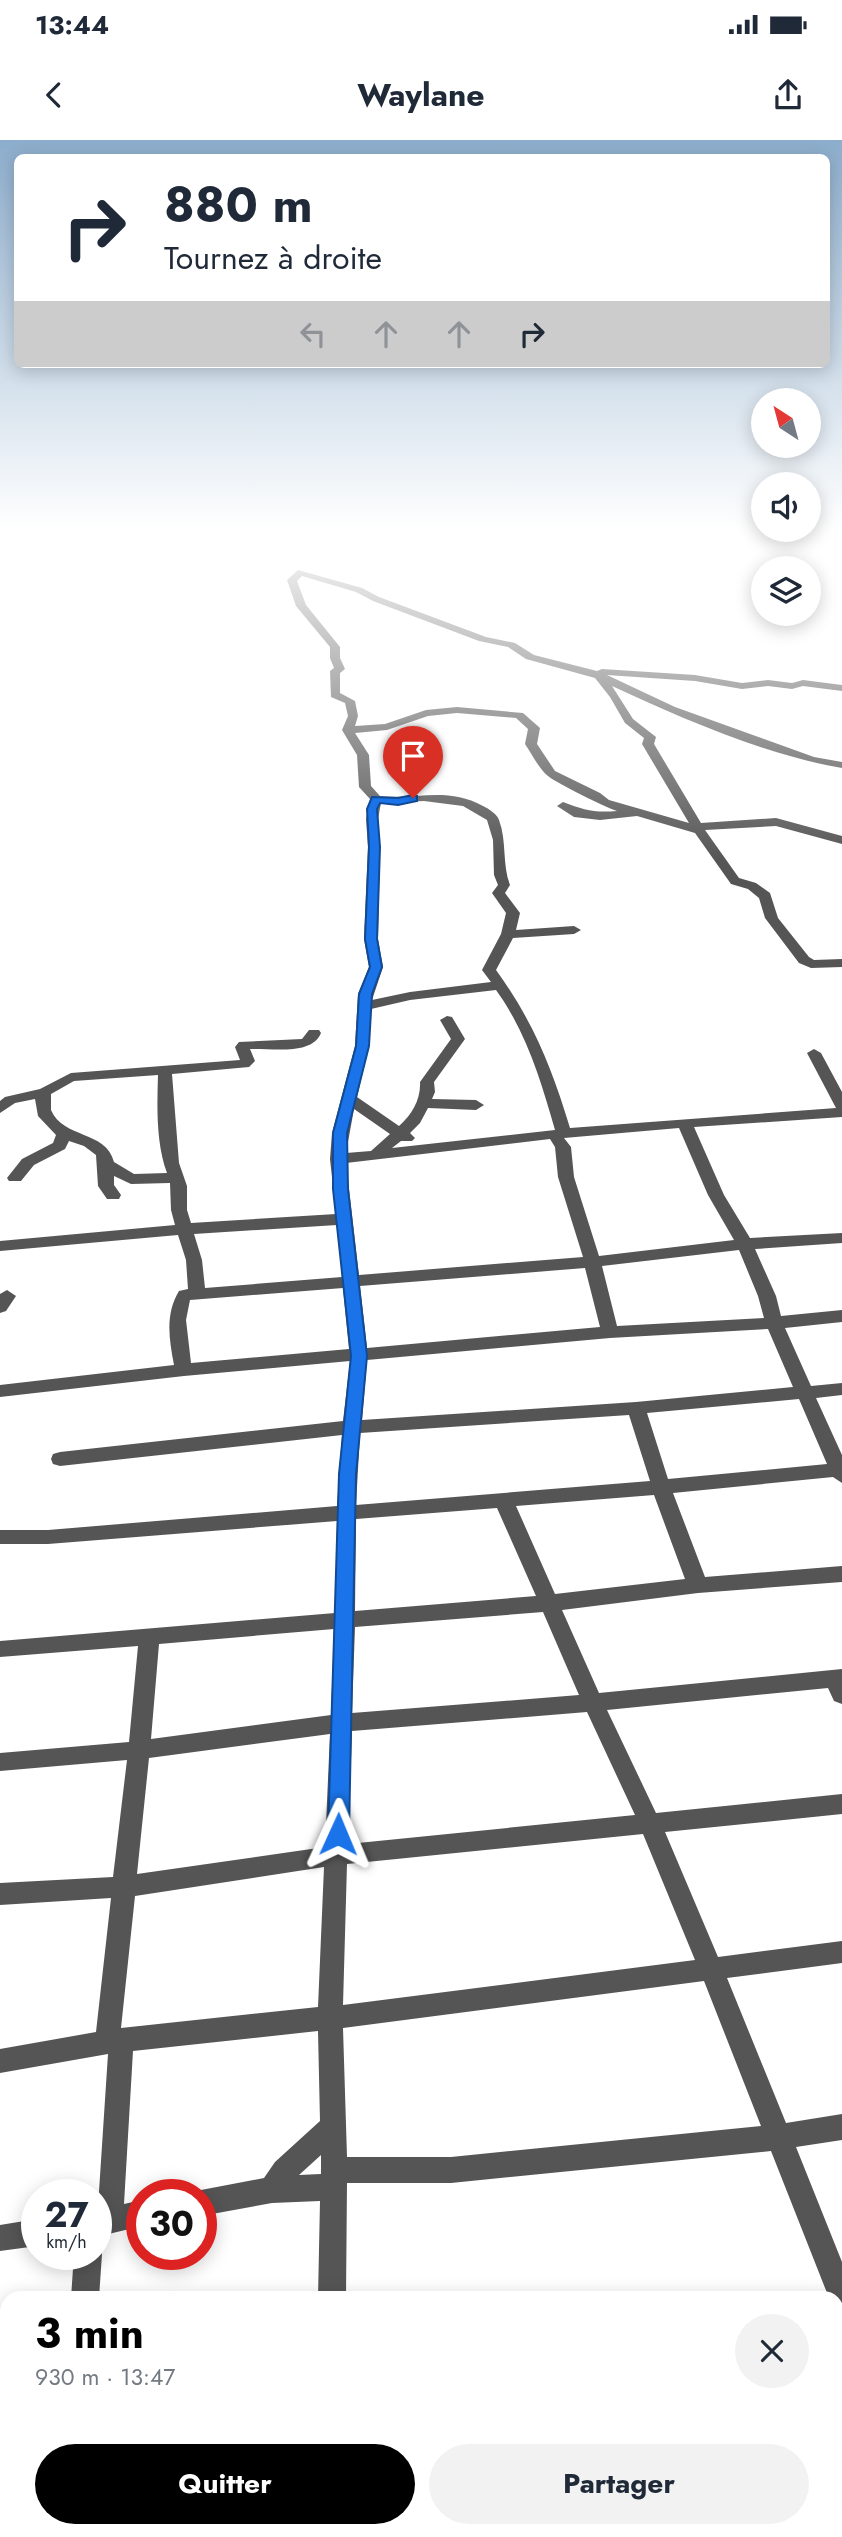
<!DOCTYPE html>
<html lang="fr">
<meta charset="utf-8">
<style>
:root{--surface:#fff;--page:#f2f2f3;--text:#1f2937;--muted:#747a83;--accent:#000}
body{margin:0;font-family:Jost,sans-serif;background:var(--page);color:var(--text);height:100vh;display:flex;flex-direction:column;font-size:26px;white-space:nowrap}
*{box-sizing:border-box;margin:0}
p{font-size:23px;color:var(--muted)}
.icon{flex:none;width:38px;height:38px;fill:none;stroke:currentColor;stroke-width:2;stroke-linecap:round;stroke-linejoin:round}
.map{position:relative;flex:1;overflow:hidden}
.sheet{position:absolute;left:0px;top:2151px;width:844px;height:247px;display:flex;flex-direction:column;background:var(--surface);border-radius:21px 21px 0 0;box-shadow:0 4px 18px #0003}
.sheet>*{flex:none}
.banner{position:absolute;left:14px;top:14px;width:816px;height:214px;border-radius:10px;box-shadow:0 4px 18px #0003;background:#fff;color:var(--text);overflow:hidden}
.needle{width:46px;rotate:324deg}
.fabs{position:absolute;left:751px;top:248px;display:grid;gap:14px}
.fabs a{display:grid;place-items:center;width:70px;height:70px;border-radius:50%;background:var(--surface);box-shadow:0 4px 18px #0003;font-size:35px}
.speed{position:absolute;left:21px;top:2039px;display:flex;gap:14px;font-size:35px;font-weight:700;text-align:center}
.speed>*{display:grid;place-content:center;width:91px;height:91px;border-radius:50%;background:var(--surface);box-shadow:0 4px 18px #0003;line-height:1}
.speed small{font-size:18px;font-weight:400}
.speed .limit{border:10px solid #d22;background:#fff;color:#111}
.pin{position:absolute;display:grid;place-items:center;width:60px;height:60px;color:#fff;margin:-72px -30px;border-radius:50% 50% 50% 0;rotate:-45deg;box-shadow:0 0 7px #0007}
.pin .icon{rotate:45deg}
.me{position:absolute;width:77px;margin:-38px;rotate:1deg;stroke-linejoin:round;filter:drop-shadow(0 0 5px #0008)}
.turn{display:flex;align-items:center;gap:24px;height:147px;padding:0 35px;font-size:32px}
.turn .icon{width:91px;height:91px;stroke-width:2.5}
.turn b{display:block;font-size:49px;line-height:60px}
.lanes{display:flex;align-items:center;height:66px;padding:0 35px;background:#0003;justify-content:center;gap:35px;direction:ltr}
.lanes .off{opacity:.35}
.round{display:grid;place-items:center;flex:none;width:74px;height:74px;border-radius:37px;background:var(--page)}
.summary{display:flex;align-items:center;justify-content:space-between;height:119px;padding:0 35px}
h1{font-size:42px;font-weight:700;line-height:52px;color:var(--accent)}
.button{display:flex;gap:14px;margin-top:auto;padding:14px 35px}
.button a{flex:1;height:80px;border-radius:42px;background:var(--accent);color:#fff;font-size:28px;font-weight:700;line-height:80px;text-align:center}
.button a+a{background:var(--page);color:var(--text)}
.status{display:flex;justify-content:space-between;align-items:center;height:49px;padding:0 35px;background:var(--surface);direction:ltr}
.status svg{height:19px;fill:currentColor}
header{display:flex;justify-content:space-between;align-items:center;height:91px;padding:0 35px;background:var(--surface);font-size:32px;font-weight:700}
.map>svg:first-child{display:block}
</style>
<div class="status"><b>13:44</b><svg viewBox="0 0 49 12"><path d="M0 12V9h3v3zM5 12V6h3v6zM10 12V3h3v9zM15 12V0h3v12zM26 1h20v11H26zM47 4h2v5h-2z"/></svg></div>
<header><svg class="icon" aria-label="back" viewBox="0 0 24 24"><path d="M15 5l-7 7 7 7"/></svg>Waylane<svg class="icon" aria-label="share" viewBox="0 0 24 24"><path d="M12 15V3M7 8l5-5 5 5M5 13v7h14v-7"/></svg></header>
<div class="map">
<svg width="842" height="2397" viewBox="0 0 842 2397">
<rect width="100%" height="100%" fill="#fff"/>
<g fill="none" stroke-linecap="round" stroke-linejoin="round">
<!-- minor -->
<path fill="#555" fill-rule="evenodd" d="M298,430L362,448L379,457L486,497L515,503L534,515L597,531L602,529L695,535L742,543L768,540L792,543L803,540L842,545V551L803,546L792,549L768,546L742,549L695,541L607,535L675,567L814,617L842,622V628C768,616 681,578 612,546L633,579L656,597L654,604L701,683L776,678L842,696V704L776,686L705,690L739,738L756,743L770,753L778,778L809,817L814,820L842,819V827L811,828L799,823L765,778L759,758L748,749L731,744L695,693L637,676L600,680L574,677L557,666L563,662C584,670 594,673 617,671C605,667 558,644 548,636C539,629 532,614 525,604L528,589L516,578L457,573L428,576L387,590L355,593L369,615L371,646L380,656C417,660 447,646 483,666C489,669 497,674 499,680C507,701 502,725 510,745L505,753L520,773L516,790L574,786L581,790L574,794L513,798L496,830C533,881 552,928 570,988L836,968L807,913L814,909L821,913L842,952V977L694,987L724,1055L750,1098L842,1093V1103L755,1109L776,1156L781,1176L842,1170V1182L785,1188L811,1246L842,1243V1255L816,1258L842,1315V1343L833,1337L673,1353L705,1437L842,1426V1442L698,1453L562,1470L599,1553L842,1529V1564L834,1561L828,1548L607,1570L656,1673L842,1654V1674L665,1692L718,1817L842,1801V1823L727,1838L786,1983L842,1974V2000L796,2007L842,2122V2170L836,2168V2158H829L771,2011L451,2043H347L346,2158H318L320,2061L272,2063L201,2076V2054H191L201,2050L264,2038L275,2022L320,1981L318,1891L133,1911L124,2064L142,2060V2086L96,2097L108,1914L0,1933V1909L96,1892L111,1758L0,1765V1743L113,1737L127,1620L0,1631V1613L129,1602L138,1506L0,1517V1501L335,1473L337,1381L48,1404H0V1390H48L337,1366L342,1295L60,1326L53,1324L51,1319L53,1314L60,1312L343,1281L350,1221L184,1236L0,1257V1245L174,1225C169,1199 165,1174 179,1151L188,1149L186,1120L178,1095L0,1111V1101L175,1085L171,1070L170,1043L131,1044L114,1036V1045L121,1055L119,1059H107L98,1046L96,1015L84,1006L69,1001L65,1009L34,1025L21,1041H9L7,1038L22,1019L53,1003L56,995L38,976L35,959L15,963L0,973V961L5,957L40,949L71,933L240,920L235,907L239,902L302,899L309,890H319L321,893C312,916 271,908 250,909L255,921L249,927L172,934L179,1023L187,1046V1070L191,1083L336,1074L330,1019L332,993L355,906L358,854L369,827L364,799L368,707L366,679L370,659L359,647L357,615L342,590L348,576L345,563L331,557L330,531L334,528L330,518V507L296,466L287,440ZM302,436L356,452L373,461L479,501L508,507L526,519L595,538L610,557L625,583L644,598L642,604L689,683L609,660L600,653L555,631L537,604L540,588L523,573L457,567L426,570L385,584L355,586L358,576L355,561L340,553V533L345,529L340,518V507L306,465L297,441ZM424,661L463,666L487,680L493,700L494,735L498,745L492,753L506,773L501,794L482,830L491,842L410,852L372,860L383,827L378,799L380,707L378,679L381,663ZM496,850C526,891 541,941 555,990L392,1008L401,1001H412L415,998L410,993L420,983L428,968L476,970L484,965L476,960L432,959L435,952L434,942L465,899L452,877L447,876L440,880L451,899L420,942C421,959 412,975 399,986L357,957L369,906L371,869L410,860ZM158,935C157,967 156,1003 167,1033L134,1034L114,1022C106,990 63,999 51,970V954L74,941ZM354,969L390,994L371,1011L346,1013ZM679,988L708,1055L734,1100L599,1116L574,1037L571,1007L564,998ZM550,999L555,1007L558,1037L583,1117L359,1135L346,1023ZM337,1085L342,1137L205,1148L202,1120L194,1094ZM739,1110L758,1156L764,1178L617,1186L602,1126ZM585,1128L600,1187L367,1208L360,1146ZM343,1148L349,1209L191,1223L186,1180L190,1160ZM768,1189L793,1247L636,1262L362,1280L367,1220L610,1198ZM799,1259L827,1324L668,1339L647,1273ZM629,1275L650,1341L356,1365L360,1293ZM654,1355L685,1439L555,1454L516,1366ZM497,1368L536,1456L355,1471L356,1379ZM543,1472L579,1555L352,1573L355,1487ZM334,1489L331,1575L151,1599L159,1504ZM587,1572L635,1675L348,1704L352,1591ZM330,1594L325,1707L137,1734L149,1618ZM643,1694L695,1820L343,1865L347,1724ZM324,1727L318,1867L121,1888L135,1756ZM704,1841L761,1986L451,2017H347L343,1888ZM321,2015V2034L299,2035Z
M7,1150L16,1156L6,1171L0,1173V1154Z
M37,2079V2106L0,2111V2085Z
M96,2104L102,2114L99,2158H71L74,2114H96Z
M836,2183H842V2211H836Z
M7,2321V2351L0,2352V2322Z
M53,2390H83L82,2397H52Z
M309,2390H339V2397H309Z"/>
</g>
<!-- sky -->
<linearGradient id="sky" x2="0" y2="1"><stop stop-color="#8cadcc"/><stop offset="0.54" stop-color="#fff"/><stop offset="1" stop-color="#fff" stop-opacity="0"/></linearGradient>
<rect width="842" height="721" fill="url(#sky)"/>
<!-- route -->
<path fill="#1a73e8" stroke="#114b97" stroke-width="2" d="M413,655L417,656V661L398,665L380,663L377,669L380,707L377,799L382,827L372,854L369,906L347,993L348,1049L367,1216L356,1334L349,1694L346,1701L338,1704L331,1701L328,1694L339,1334L351,1216L333,1049V993L356,906L359,854L370,827L365,799L369,707L367,669L372,657L398,658Z"/>
</svg>
<div class="fabs">
<a><svg class="needle" viewBox="-14 -14 28 28"><path d="M0-13l5 13h-10z" fill="#e53935"/><path d="M0 13l5-13h-10z" fill="#747a83"/></svg></a>
<a><svg class="icon" aria-label="sound" viewBox="0 0 24 24"><path d="M4 9h4l5-4v14l-5-4H4zM17 9q2 3 0 6"/></svg></a>
<a><svg class="icon" aria-label="layers" viewBox="0 0 24 24"><path d="M12 4l9 5-9 5-9-5zM3 14l9 5 9-5"/></svg></a>
</div>
<div class="speed"><div>27<small>km/h</small></div><div class="limit">30</div></div>
<div class="pin" style="left:413px;top:658px;background:#d93025"><svg class="icon" aria-label="arrive" viewBox="0 0 24 24"><path d="M6 21V4h12l-3 4 3 4H6"/></svg></div>
<svg class="me" style="left:338px;top:1694px" viewBox="-20 -20 40 40"><path d="M0-17L14 15 0 8-14 15z" fill="#1a73e8" stroke="#fff" stroke-width="4"/></svg>
<div class="banner">
<div class="turn"><svg class="icon" aria-label="right" viewBox="0 0 24 24"><path d="M7 20v-9h11M14 6l5 5-5 5"/></svg><div><b>880 m</b>Tournez à droite</div></div>
<div class="lanes"><svg class="icon off" aria-label="left" viewBox="0 0 24 24"><path d="M17 20v-9H6M10 6l-5 5 5 5"/></svg><svg class="icon off" aria-label="ahead" viewBox="0 0 24 24"><path d="M12 20V5M6 11l6-6 6 6"/></svg><svg class="icon off" aria-label="ahead" viewBox="0 0 24 24"><path d="M12 20V5M6 11l6-6 6 6"/></svg><svg class="icon" aria-label="right" viewBox="0 0 24 24"><path d="M7 20v-9h11M14 6l5 5-5 5"/></svg></div>
</div>
<section class="sheet">
<div class="summary"><div><h1>3 min</h1><p>930 m · 13:47</p></div><a class="round"><svg class="icon" aria-label="close" viewBox="0 0 24 24"><path d="M6 6l12 12M18 6L6 18"/></svg></a></div>
<div class="button"><a>Quitter</a><a>Partager</a></div>
</section>
</div>
